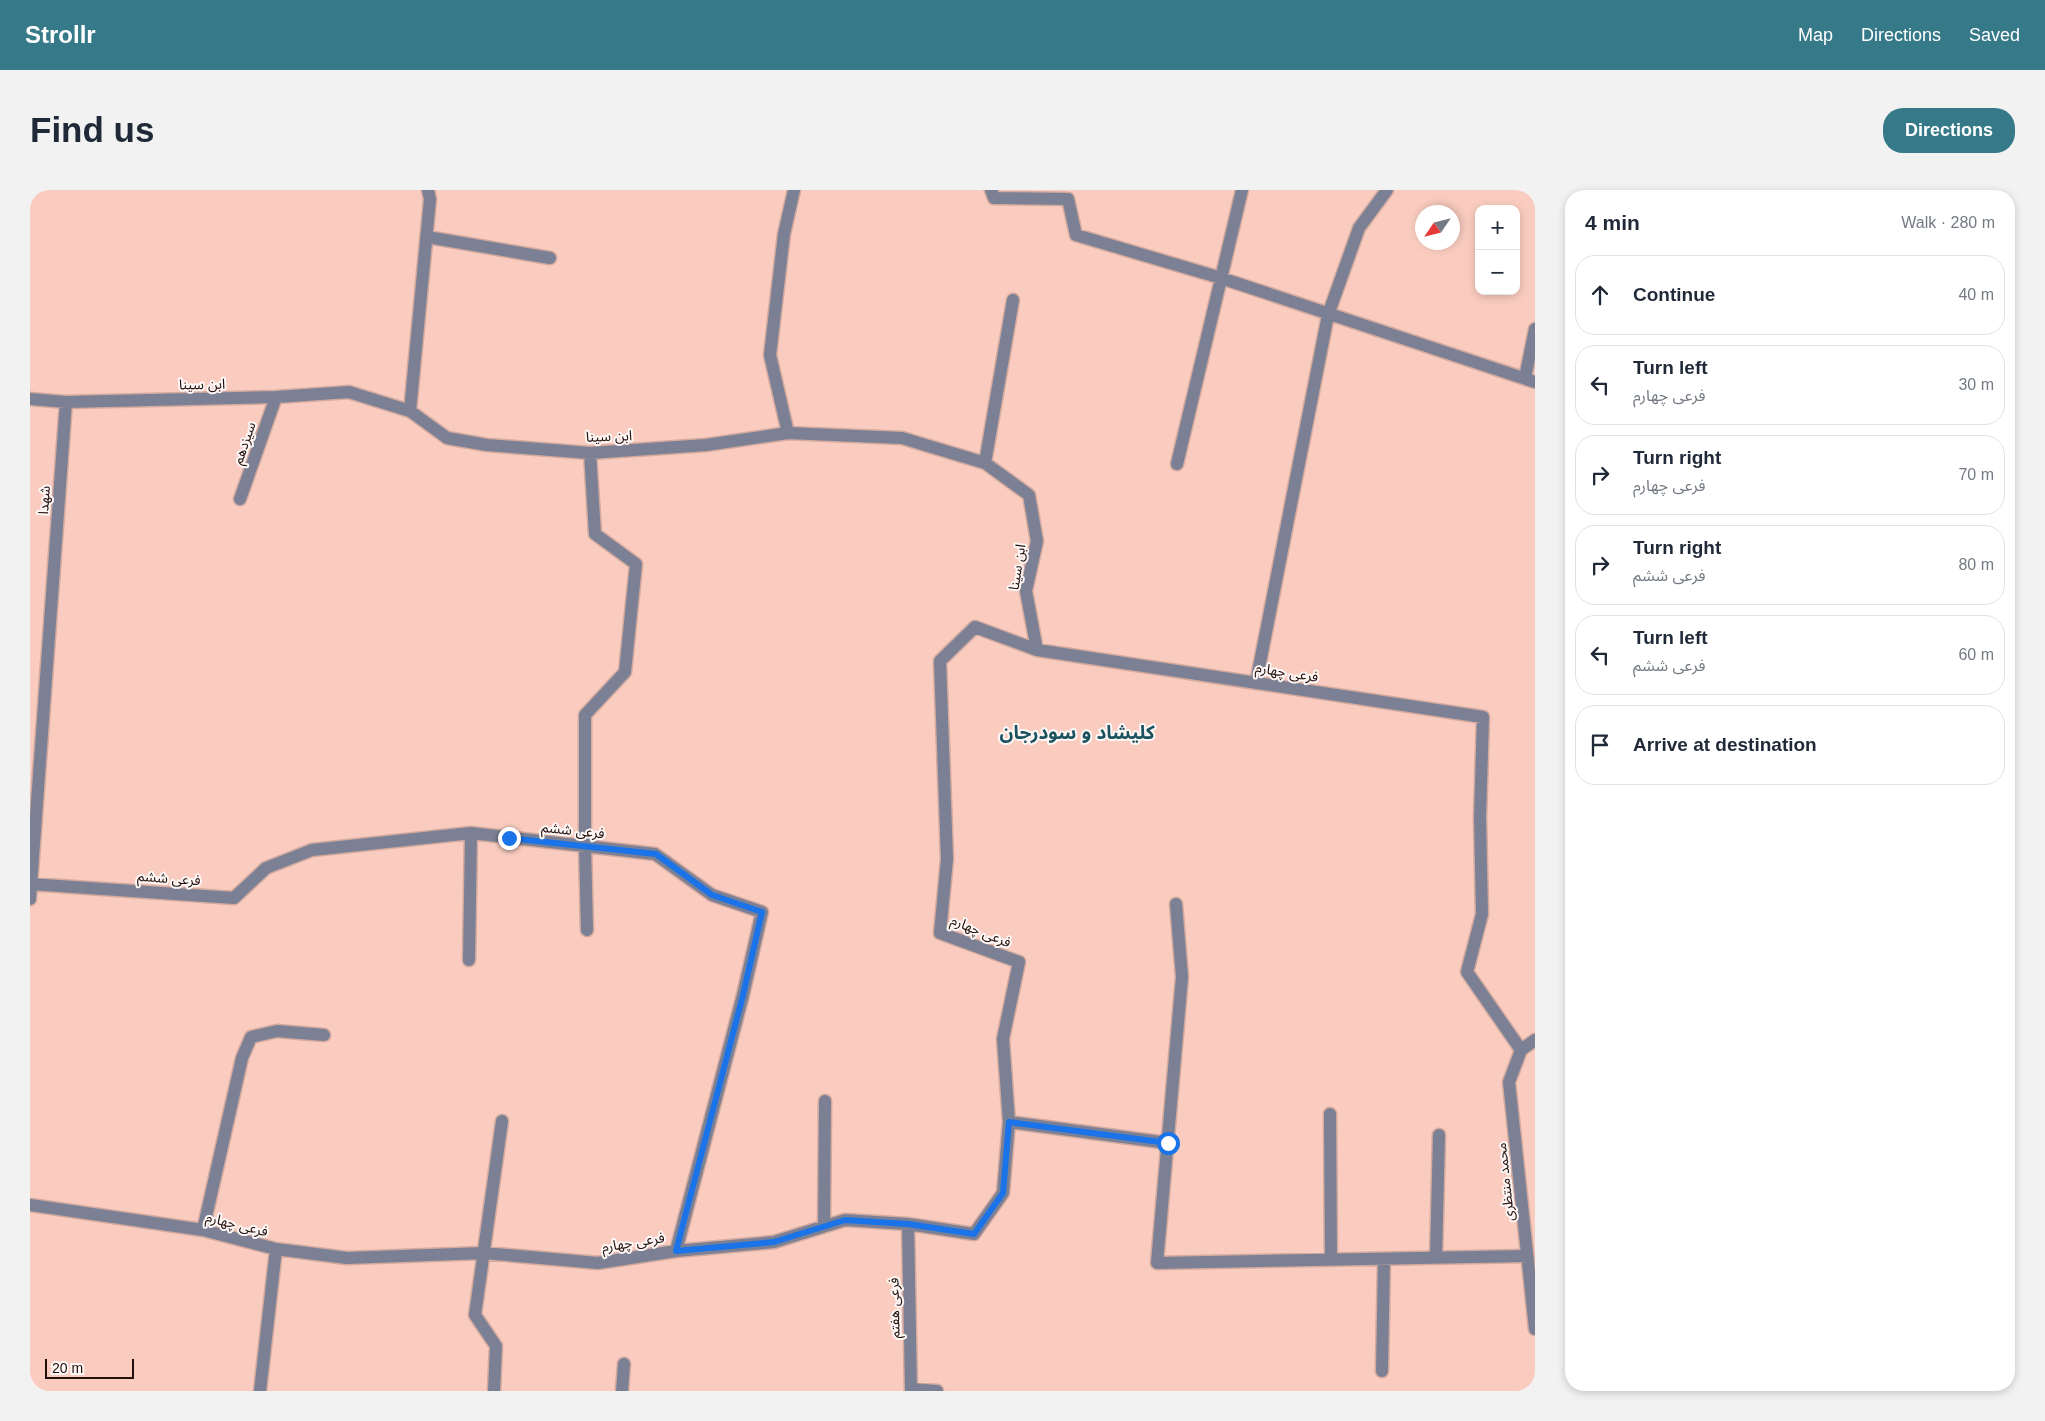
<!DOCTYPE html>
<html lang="en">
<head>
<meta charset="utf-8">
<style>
	body { margin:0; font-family:Helvetica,"Noto Sans Arabic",sans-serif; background:#f2f2f3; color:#1f2937 }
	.controls { position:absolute; right:15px; top:15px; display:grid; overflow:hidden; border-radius:10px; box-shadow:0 2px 8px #0003 }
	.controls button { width:45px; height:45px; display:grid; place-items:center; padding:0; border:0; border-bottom:1px solid #e0e1e3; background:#fff; color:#1f2937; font:25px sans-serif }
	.compass { position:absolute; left:1385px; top:15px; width:45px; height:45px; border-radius:50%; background:#fff; box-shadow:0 2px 8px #0003; rotate:235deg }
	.scale { position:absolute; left:15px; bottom:12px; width:89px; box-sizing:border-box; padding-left:5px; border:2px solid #220e0a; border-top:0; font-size:14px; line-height:18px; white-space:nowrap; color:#220e0a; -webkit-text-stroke:4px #fdf7f6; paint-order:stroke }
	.stop { position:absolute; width:15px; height:15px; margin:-11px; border:4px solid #1a73e8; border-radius:50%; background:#fff }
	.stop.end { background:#1a73e8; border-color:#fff; box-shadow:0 1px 5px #0008 }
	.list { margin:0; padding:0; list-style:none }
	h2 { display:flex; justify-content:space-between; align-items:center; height:65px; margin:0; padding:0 20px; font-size:21px }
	h2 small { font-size:16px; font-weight:400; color:#747a83 }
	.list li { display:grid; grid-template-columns:32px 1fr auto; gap:15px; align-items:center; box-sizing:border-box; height:80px; margin:0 10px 10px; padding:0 10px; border:1px solid #e0e1e3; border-radius:20px }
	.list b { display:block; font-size:19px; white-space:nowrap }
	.list p { margin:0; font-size:16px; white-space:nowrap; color:#747a83 }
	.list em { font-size:16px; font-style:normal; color:#747a83 }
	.icon { flex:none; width:28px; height:28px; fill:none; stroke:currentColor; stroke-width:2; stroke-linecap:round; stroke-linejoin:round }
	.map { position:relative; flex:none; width:1505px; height:1201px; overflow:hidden; border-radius:20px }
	header { display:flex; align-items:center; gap:30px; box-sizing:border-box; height:70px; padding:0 25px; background:#367a89; color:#fff }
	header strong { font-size:24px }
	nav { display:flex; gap:28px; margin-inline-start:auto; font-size:18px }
	.intro { display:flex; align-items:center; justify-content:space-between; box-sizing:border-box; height:120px; padding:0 30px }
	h1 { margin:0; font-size:35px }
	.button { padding:12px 22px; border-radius:20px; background:#367a89; color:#fff; font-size:18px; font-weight:700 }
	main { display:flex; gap:30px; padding:0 30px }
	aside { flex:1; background:#fff; border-radius:20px; box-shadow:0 2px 8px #0003 }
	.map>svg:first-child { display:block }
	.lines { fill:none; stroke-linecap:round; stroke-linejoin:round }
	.minor-casing { stroke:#d3aa9f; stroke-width:15 }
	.minor { stroke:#7b8094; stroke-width:12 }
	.route { stroke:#1a73e8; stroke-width:6 }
	.labels { text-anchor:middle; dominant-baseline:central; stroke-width:4; stroke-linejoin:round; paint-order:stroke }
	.street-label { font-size:14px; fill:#220e0a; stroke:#fdf7f6 }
	.district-label { font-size:19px; font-weight:bold; fill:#1b525e; stroke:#fdf7f6 }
</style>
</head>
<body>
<header>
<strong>Strollr</strong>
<nav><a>Map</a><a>Directions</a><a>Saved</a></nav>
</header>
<div class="intro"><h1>Find us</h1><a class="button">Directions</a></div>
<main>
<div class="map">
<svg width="1505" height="1201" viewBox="0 0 1505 1201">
	<rect width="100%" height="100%" fill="#faccc0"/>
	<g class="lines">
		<g class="minor-casing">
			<path id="minor" d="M961,0L964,8L1038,9L1046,45L1191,88L1505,192
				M397,47L520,68
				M1495,188L1505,139
				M0,209L36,212L246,207L319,202L380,221L417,248L457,255L560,263L676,255L758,243L872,248L955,273L999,305L1007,351L996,401L1007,460
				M380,221L400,9L398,0
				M758,243L740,165L754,44L764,0
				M955,273L983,110
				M1147,274L1212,0
				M210,309L246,207
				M1226,493L1298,125L1329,38L1357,0
				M0,694L204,708L236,678L282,660L441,643L625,664L682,705L732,722L713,805L646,1061
				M0,709L36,212
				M1146,714L1152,787L1127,1073L1497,1066
				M557,740L555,656V525L595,482L606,374L565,344L560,263
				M439,770L441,643
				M1505,850L1491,860L1479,892L1505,1139
				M1300,924L1301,1070
				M979,932L1138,953
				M0,1015L173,1040L246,1059L317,1068L454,1063L568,1073L646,1061L744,1052L815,1030L878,1034L944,1044L973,1003L979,932L973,849L989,772L910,743L917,669L910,471L945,437L1007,460L1453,527L1450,627L1452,724L1437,782L1491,860
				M878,1034L881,1201
				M794,1036L795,911
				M173,1040L212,868L221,847L247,841L294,845
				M1406,1068L1409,945
				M1352,1181L1354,1069
				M881,1199L907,1201
				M230,1201L246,1059
				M464,1201L466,1156L445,1125L472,931
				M592,1201L594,1174"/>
		</g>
		<use href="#minor" class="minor"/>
	</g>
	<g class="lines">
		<path class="route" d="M479,648L626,664L682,705L732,722L713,805L646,1061L744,1052L815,1030L878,1034L944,1044L973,1003L979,932L1138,953"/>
	</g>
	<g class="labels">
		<g class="street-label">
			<text transform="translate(172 194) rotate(-1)">ابن سینا</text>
			<text transform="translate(579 246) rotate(-2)">ابن سینا</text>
			<text transform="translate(214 253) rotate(-71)">سیزدهم</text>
			<text transform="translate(14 310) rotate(-86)">شهدا</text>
			<text transform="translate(987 377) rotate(-81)">ابن سینا</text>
			<text transform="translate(1257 482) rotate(9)">فرعی چهارم</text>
			<text transform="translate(543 640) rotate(6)">فرعی ششم</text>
			<text transform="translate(139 688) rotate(4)">فرعی ششم</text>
			<text transform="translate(951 741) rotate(22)">فرعی چهارم</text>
			<text transform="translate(1475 992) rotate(-96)">محمد منتظری</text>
			<text transform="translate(207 1034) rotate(14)">فرعی چهارم</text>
			<text transform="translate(603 1052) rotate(-9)">فرعی چهارم</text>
			<text transform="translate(864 1118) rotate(-91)">فرعی هفتم</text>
		</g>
		<g class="district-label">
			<text x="1047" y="542">کلیشاد و سودرجان</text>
		</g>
	</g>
</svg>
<div class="controls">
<button>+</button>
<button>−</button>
</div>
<svg class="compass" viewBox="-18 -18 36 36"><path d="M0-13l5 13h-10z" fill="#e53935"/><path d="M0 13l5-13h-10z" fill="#747a83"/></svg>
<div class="scale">20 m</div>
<div class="stop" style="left:1138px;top:953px"></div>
<div class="stop end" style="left:479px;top:648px"></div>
</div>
<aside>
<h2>4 min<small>Walk · 280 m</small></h2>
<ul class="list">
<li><svg class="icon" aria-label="ahead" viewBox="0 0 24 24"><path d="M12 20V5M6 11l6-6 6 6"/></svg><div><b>Continue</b></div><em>40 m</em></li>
<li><svg class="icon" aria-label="left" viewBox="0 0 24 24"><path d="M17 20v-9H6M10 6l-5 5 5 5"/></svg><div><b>Turn left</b><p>فرعی چهارم</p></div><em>30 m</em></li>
<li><svg class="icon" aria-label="right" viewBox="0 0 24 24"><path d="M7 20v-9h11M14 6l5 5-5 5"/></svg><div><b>Turn right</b><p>فرعی چهارم</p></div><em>70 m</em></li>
<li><svg class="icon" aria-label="right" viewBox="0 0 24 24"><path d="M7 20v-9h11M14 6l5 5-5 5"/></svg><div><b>Turn right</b><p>فرعی ششم</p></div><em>80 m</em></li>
<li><svg class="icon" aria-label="left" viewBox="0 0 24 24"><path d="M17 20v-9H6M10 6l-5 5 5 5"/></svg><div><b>Turn left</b><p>فرعی ششم</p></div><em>60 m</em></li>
<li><svg class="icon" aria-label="arrive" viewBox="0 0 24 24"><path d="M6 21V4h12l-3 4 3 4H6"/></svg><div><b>Arrive at destination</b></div></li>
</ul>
</aside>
</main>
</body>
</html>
